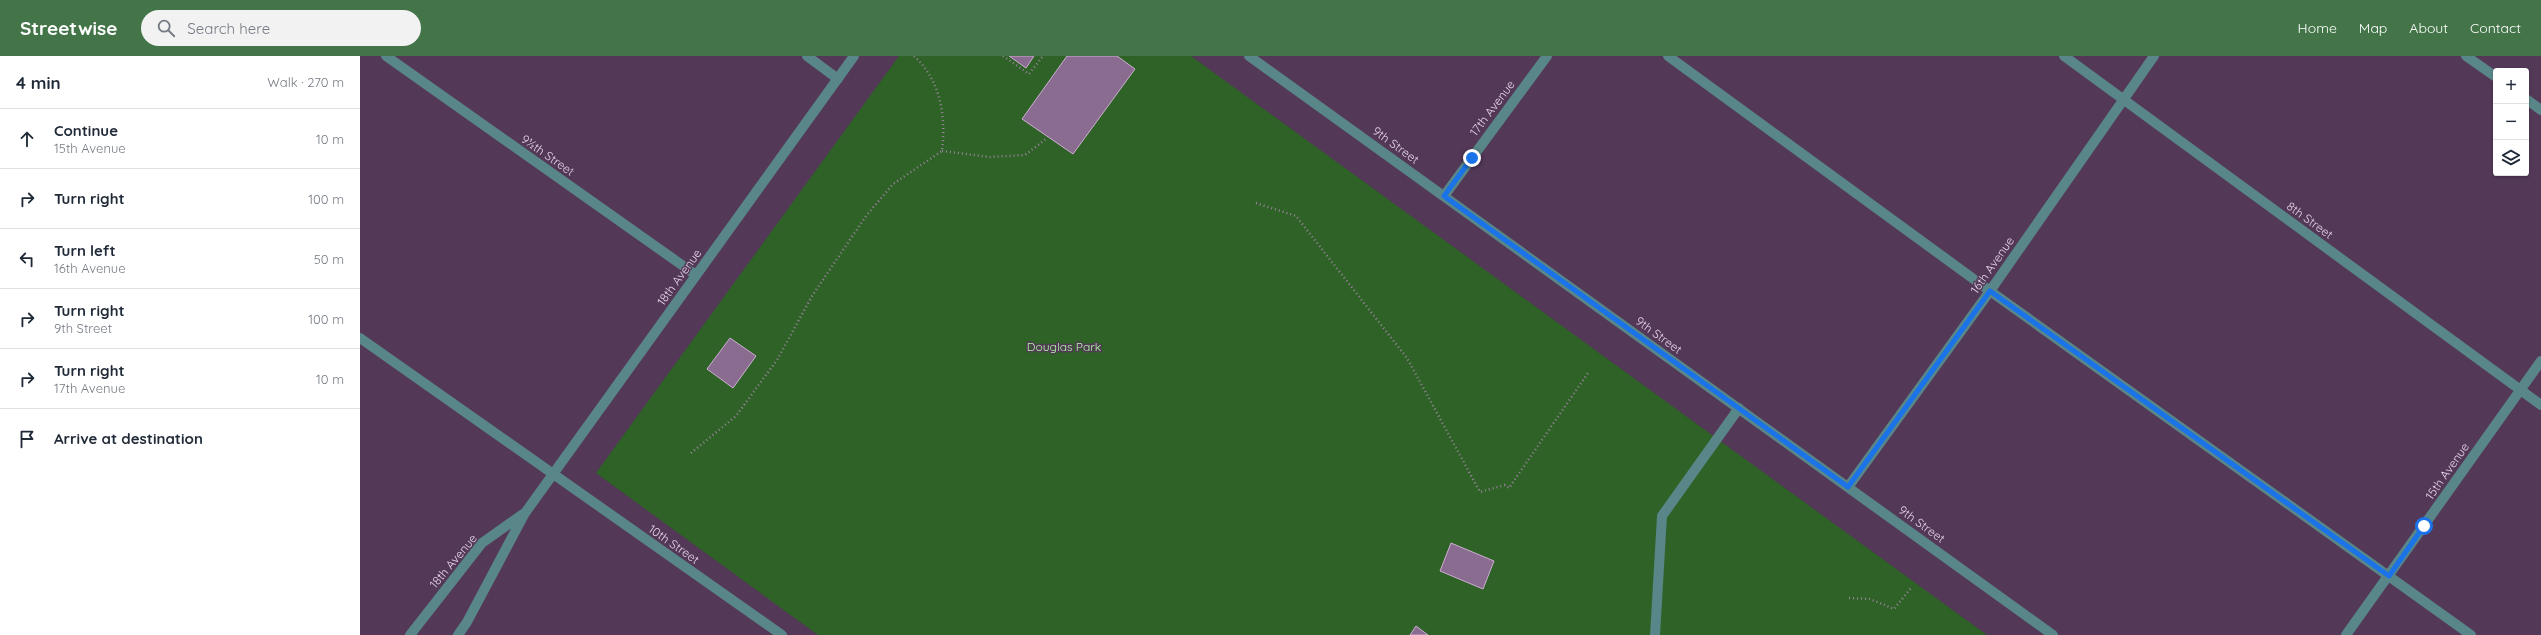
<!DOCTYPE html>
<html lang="en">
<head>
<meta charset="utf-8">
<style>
	body { margin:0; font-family:Quicksand,sans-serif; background:#f2f2f3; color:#1f2937 }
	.controls { position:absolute; right:12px; top:12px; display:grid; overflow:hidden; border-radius:4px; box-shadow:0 1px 3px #0004 }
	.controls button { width:36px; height:36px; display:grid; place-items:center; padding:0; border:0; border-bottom:1px solid #e0e1e3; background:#fff; color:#1f2937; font:20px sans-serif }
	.stop { position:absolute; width:12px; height:12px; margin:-9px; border:3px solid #1a73e8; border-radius:50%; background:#fff }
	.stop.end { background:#1a73e8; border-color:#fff; box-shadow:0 1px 4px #0008 }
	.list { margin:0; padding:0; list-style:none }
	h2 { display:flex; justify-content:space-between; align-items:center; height:52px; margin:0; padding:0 16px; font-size:17px }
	h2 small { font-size:13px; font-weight:400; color:#747a83 }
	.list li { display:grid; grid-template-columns:26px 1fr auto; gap:12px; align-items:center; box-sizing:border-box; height:60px; padding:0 16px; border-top:1px solid #e0e1e3 }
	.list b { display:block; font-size:15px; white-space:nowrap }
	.list p { margin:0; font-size:13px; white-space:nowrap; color:#747a83 }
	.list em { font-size:13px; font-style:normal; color:#747a83 }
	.icon { flex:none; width:22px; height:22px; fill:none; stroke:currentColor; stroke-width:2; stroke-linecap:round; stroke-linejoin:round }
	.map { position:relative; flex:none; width:2181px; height:579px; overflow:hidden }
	header { display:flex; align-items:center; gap:24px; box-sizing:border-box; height:56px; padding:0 20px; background:#437549; color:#fff }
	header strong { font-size:19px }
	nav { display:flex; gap:22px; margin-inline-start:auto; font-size:14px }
	.search { width:280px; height:36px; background:#f2f2f3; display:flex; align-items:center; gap:10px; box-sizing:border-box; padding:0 14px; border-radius:22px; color:#747a83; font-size:15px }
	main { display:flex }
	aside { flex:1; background:#fff }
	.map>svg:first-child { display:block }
	.green { fill:#2e6226 }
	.building { fill:#896c8f; stroke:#cfaed4 }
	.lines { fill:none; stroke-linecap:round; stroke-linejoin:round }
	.path { stroke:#99829d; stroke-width:2.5; stroke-dasharray:1 3; stroke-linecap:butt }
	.minor { stroke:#598688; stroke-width:10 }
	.route { stroke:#1a73e8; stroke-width:5 }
	.labels { text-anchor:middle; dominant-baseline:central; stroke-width:3; stroke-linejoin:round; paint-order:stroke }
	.street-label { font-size:12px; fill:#e5d4e8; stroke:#533858 }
	.park-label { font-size:12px; fill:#adf9a1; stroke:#533858 }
</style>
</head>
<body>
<header>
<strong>Streetwise</strong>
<div class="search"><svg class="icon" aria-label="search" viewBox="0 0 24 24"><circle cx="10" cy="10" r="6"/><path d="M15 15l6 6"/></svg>Search here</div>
<nav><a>Home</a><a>Map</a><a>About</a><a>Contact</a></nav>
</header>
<main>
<aside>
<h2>4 min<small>Walk · 270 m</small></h2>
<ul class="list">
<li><svg class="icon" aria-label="ahead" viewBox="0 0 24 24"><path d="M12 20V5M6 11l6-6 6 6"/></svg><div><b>Continue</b><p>15th Avenue</p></div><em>10 m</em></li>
<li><svg class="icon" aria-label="right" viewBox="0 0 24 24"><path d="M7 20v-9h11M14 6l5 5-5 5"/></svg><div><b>Turn right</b></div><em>100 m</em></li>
<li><svg class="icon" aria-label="left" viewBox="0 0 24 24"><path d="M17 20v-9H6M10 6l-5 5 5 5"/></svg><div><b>Turn left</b><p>16th Avenue</p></div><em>50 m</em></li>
<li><svg class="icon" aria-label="right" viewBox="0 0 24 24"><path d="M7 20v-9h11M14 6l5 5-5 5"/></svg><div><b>Turn right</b><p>9th Street</p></div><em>100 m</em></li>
<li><svg class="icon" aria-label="right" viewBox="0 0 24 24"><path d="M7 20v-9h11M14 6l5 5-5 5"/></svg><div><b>Turn right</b><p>17th Avenue</p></div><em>10 m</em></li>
<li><svg class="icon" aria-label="arrive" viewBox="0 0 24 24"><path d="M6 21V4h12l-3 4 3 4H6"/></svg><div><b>Arrive at destination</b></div></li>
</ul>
</aside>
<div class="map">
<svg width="2181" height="579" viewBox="0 0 2181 579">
	<rect width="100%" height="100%" fill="#533858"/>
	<path class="green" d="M539,0H831L1627,579H458L236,417Z"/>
	<path class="building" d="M649,0H674L666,12Z
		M707,0H757L775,13L713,98L662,63Z
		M370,282L396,300L373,332L347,313Z
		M1091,487L1134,505L1123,533L1080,515Z
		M1056,570L1068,579H1050Z"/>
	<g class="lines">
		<path class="path" d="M643,0L669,18L683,0
			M582,95L630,101L665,99L686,83
			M896,147L936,160L1047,302L1120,436L1145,429L1149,432L1228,317
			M331,397L376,360L417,304L452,240L506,160L533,128L582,95C586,60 581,25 554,0
			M1489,542L1510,543L1534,553L1551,532"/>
		<path class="minor" d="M26,0L336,219
			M447,0L478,23
			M889,0L1693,579
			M1308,0L1630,235L2111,579
			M1704,0L2181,349
			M2106,0L2136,21
			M2166,43L2181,54
			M1084,140L1187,0
			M0,282L422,579
			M1488,431L1630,235L1794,0
			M50,579L122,487L163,458
			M98,579L107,566L165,457L494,0
			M1295,579L1302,460L1379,352
			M1986,579L2181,305"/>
	</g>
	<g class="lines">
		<path class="route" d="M1112,102L1084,140L1488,431L1630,235L2029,520L2064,470"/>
	</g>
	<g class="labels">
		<g class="street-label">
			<text transform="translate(1132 52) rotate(-53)">17th Avenue</text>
			<text transform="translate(1036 89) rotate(36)">9th Street</text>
			<text transform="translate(188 99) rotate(35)">9½th Street</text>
			<text transform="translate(1950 164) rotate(36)">8th Street</text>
			<text transform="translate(1632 209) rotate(-55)">16th Avenue</text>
			<text transform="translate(319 221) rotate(-54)">18th Avenue</text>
			<text transform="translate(1299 279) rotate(36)">9th Street</text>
			<text transform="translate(2087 415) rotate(-55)">15th Avenue</text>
			<text transform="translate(1562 468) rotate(36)">9th Street</text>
			<text transform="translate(314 488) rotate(35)">10th Street</text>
			<text transform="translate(93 505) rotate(-50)">18th Avenue</text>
		</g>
		<g class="park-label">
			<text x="704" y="290">Douglas Park</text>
		</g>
	</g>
</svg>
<div class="controls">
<button>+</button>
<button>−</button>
<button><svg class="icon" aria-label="layers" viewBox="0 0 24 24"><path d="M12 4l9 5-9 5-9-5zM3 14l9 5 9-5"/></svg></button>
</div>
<div class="stop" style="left:2064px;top:470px"></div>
<div class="stop end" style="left:1112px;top:102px"></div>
</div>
</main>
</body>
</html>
